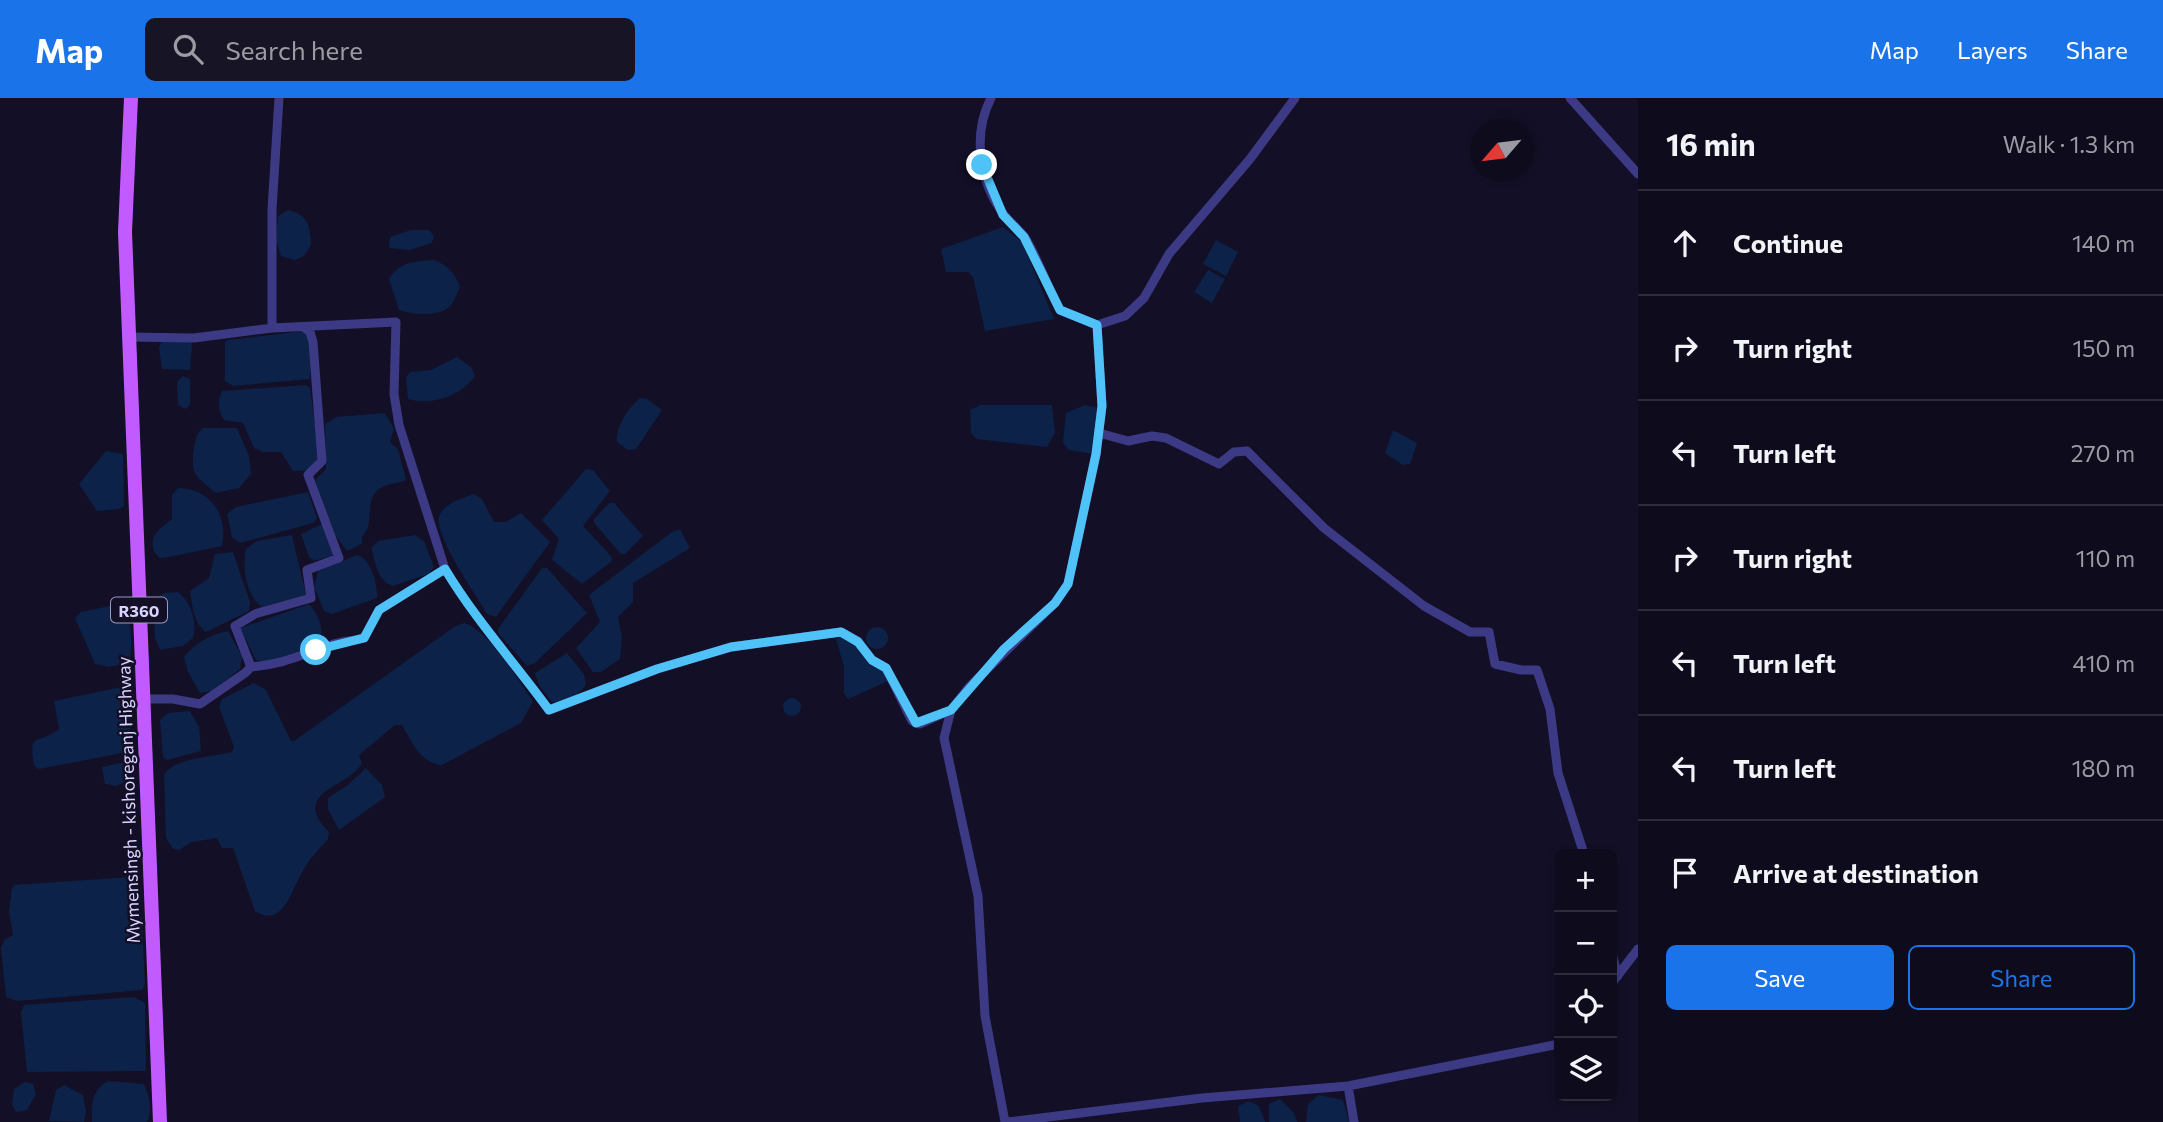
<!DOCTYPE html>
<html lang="en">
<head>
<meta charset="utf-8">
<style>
	body { margin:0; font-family:Commissioner,sans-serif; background:#171425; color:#f1f3f6 }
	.controls { position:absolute; right:21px; bottom:21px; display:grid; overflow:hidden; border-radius:10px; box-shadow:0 4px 10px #0003 }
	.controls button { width:63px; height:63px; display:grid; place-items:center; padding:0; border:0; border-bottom:2px solid #2e2b3b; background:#0e0b1c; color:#f1f3f6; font:35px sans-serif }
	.compass { position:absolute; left:1470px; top:21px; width:63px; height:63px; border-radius:50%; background:#0e0b1c; box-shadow:0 4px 10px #0003; rotate:242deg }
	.stop { position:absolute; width:21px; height:21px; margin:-16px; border:5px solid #4fc3f7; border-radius:50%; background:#fff }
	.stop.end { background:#4fc3f7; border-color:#fff; box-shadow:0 2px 7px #0008 }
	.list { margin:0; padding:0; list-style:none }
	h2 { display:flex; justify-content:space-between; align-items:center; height:91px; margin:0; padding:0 28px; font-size:30px }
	h2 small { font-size:23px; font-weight:400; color:#9b9ba3 }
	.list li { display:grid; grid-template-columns:46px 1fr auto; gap:21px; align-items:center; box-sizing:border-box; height:105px; padding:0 28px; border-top:2px solid #2e2b3b }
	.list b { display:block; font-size:26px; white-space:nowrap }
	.list em { font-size:23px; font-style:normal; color:#9b9ba3 }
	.actions { display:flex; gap:14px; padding:21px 28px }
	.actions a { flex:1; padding:16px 0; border:2px solid #1a73e8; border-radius:10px; text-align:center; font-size:24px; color:#1a73e8 }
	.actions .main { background:#1a73e8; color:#fff }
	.icon { flex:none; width:38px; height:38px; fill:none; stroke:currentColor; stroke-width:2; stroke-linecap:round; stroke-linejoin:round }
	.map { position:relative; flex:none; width:1638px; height:1024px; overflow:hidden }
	header { display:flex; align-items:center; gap:42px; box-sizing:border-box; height:98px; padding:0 35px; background:#1a73e8; color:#fff }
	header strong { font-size:33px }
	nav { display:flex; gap:38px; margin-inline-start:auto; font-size:24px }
	.search { width:490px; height:63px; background:#171425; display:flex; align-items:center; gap:18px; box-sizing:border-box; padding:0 24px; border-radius:10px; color:#9b9ba3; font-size:26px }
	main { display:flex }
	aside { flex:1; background:#0e0b1c }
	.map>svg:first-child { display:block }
	.water { fill:#0c2248 }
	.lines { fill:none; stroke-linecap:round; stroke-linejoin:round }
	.street { stroke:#3d3a85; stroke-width:9 }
	.primary { stroke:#c25bff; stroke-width:14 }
	.route { stroke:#4fc3f7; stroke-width:9 }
	.labels { text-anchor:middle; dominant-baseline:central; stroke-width:5; stroke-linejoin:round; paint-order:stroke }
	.shield { fill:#130f26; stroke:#9e99be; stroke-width:2 }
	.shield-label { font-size:16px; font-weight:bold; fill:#d9d4ff }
	.street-label { font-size:18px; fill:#d9d4ff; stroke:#130f26 }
</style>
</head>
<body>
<header>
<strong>Map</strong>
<div class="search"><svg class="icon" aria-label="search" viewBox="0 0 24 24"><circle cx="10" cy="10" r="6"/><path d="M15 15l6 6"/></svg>Search here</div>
<nav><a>Map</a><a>Layers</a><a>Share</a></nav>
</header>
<main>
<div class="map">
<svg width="1638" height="1024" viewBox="0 0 1638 1024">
	<rect width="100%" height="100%" fill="#130f26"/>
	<path class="water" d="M288,112C309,117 310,128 311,147L304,158L295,162L281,158L276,142L278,118Z
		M1003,129L1022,144L1054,221L985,233L973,179L968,174H946L941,151Z
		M411,132H429L434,138L432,145L410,152L389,150L390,139Z
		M1216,142L1238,154L1226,178L1203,166Z
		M434,162C447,167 455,175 460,189C457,195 454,205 449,209C438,219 412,217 399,212L389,181C399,164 415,163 434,162Z
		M1208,172L1225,181L1212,205L1194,194Z
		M304,233L311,247L310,281L233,288L225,283V244L228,242Z
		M163,240L190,243L192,246L190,272L162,271L159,250Z
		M457,259L471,269L475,278C461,298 432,308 408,301L406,279L410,274L431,272Z
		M183,278L190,281V307L185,311L178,307L177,284Z
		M306,287L310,290L320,363L310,372L293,373L281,354H263L254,350L243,325L224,322C218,313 217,303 222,293Z
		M640,300L647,301L662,312L636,351L628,352L617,344C615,329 629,309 640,300Z
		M980,307H1052L1055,335L1047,349L977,341L971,335L970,312Z
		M1085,307L1098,310L1093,356L1069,352L1063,345L1066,315Z
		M385,315L394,331L390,344L398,351L406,382C398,386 387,385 379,391C363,403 376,427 362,438V446L347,453L335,437L316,385V381L326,371L325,326L336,319Z
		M203,330H237L249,358L251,376L239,390L216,395C196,378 190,378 194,350C196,341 196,335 203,330Z
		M1393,332L1417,345L1410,366L1403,367L1385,355Z
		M106,353L123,356L124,408L119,411L97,413L79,386Z
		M586,371L593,372L610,393L583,428L611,458L612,463L582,486L552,462L559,441L542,422Z
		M178,390C210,390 229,418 222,448L169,459L160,460L155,455C147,437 160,431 172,421V397Z
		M308,394L317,420L313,425L240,445L232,439L227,416L236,409Z
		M474,396L482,401L494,424H506L521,415L550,444L496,519L487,516C477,498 434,438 439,419C442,406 463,400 474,396Z
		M609,405H614L643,438L625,456H621L594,425V421Z
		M322,426L334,457L314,463L309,459L301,436Z
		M680,431L690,450L633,485V504L618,519L622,539L620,561L601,574H593L576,550L600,524L589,497L672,434Z
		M292,437L306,497L262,509C246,498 242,469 246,451L257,443Z
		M415,437L424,443L434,469L428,476L393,488C377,483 376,465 371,450L378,443Z
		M233,454L250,504L249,513L206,534C194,526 192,507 190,493L209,480L215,456Z
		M357,457C371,460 378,487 377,500L332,516L324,513L314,489L318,473Z
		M542,470H547L587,515L535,565L527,568L498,535V531Z
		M178,494C192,504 197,525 193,540L183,548L160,552L155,540L153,501L165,495Z
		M119,506C133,515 132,545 130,560L127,565L109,569L95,566L75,520L81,514Z
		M309,506C317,513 325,533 320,543C303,550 274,568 256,562L240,530Z
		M464,525C489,532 518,582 533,603L521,625L442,667C420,665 412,644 402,627H395L359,657L362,665C351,689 288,693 329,734L328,741C318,752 308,763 301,776C291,794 282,831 255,813L233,750H222L217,740L192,744L179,752L173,751L166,740L164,676C177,659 213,659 232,654L234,649L219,609L222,601L254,585L266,592L291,643H294L454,529Z
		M866 540a11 11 0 1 1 22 0a11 11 0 1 1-22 0Z
		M228,533L242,558L240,571L212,593L200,595L188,574L184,559C194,545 212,536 228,533Z
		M843,537C860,545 862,566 883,572L888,583L848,601L844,595V569L836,541Z
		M567,555L584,576L586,586C581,597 564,604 552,604L539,587L535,575Z
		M126,588L130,592V648L127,654L39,671L34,668C28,631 38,648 59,631L54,603Z
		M783 609a9 9 0 1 1 18 0a9 9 0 1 1-18 0Z
		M190,613L199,629L201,653L167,662L163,659L160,622L168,615Z
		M125,664L128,666L130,682L116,688L105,686L102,669Z
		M366,670L382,687L385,699L339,732L328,711V700L348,687Z
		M130,779L140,784L145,886L142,892L17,903L6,899L1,850L4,842L13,837L9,813L12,790L15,787Z
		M134,899L145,905L146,973L27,974L21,914L24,907Z
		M109,983L144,986C149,998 153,1012 147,1024H92C91,1007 92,990 109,983Z
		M25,984L33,986L36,996L27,1012L16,1014L12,1007L14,991Z
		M64,987L83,997L86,1013L84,1024L49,1023L56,992Z
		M1319,997L1343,1002L1349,1024H1306L1308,1006Z
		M1280,1001L1294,1015L1297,1024H1269V1006Z
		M1249,1003L1259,1008L1265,1024H1240L1238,1008Z"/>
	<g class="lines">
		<path class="street" d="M991,0C972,37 979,85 1005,118C1011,125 1018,131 1024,138C1038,159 1047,189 1060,212L1097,227L1102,308L1096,357L1068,486L1055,505L969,589L951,612L944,640L978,798L985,918L1005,1024
			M1570,0L1638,76
			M1097,227L1125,218L1144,200L1169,156L1250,61L1295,0
			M129,239L194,240L272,230V111L279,0
			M1099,335L1128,343L1152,338L1166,340L1219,366L1234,354L1247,353L1324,430L1424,508L1470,534H1489L1495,566L1521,572H1537L1550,611L1558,675L1584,756
			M445,471C475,521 514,564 549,612L657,571L731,549L841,534L858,543L872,562L886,570L912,623L920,626L951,612
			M251,569C285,566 300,557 331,547C341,543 353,543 364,540L379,512L445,471L399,327L394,296L396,224L272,230
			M143,601H173L200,606L245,575L251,569L235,528L255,516L311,500L307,472L339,460L308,377L322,363L313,244L310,234L305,230
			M1612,856L1618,878
			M1612,885L1638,851
			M1348,988L1354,1024
			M1008,1024L1202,1000L1348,988L1559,946"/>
		<path class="primary" d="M131,0L125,134L160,1024"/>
	</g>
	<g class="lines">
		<path class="route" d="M316,552L364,540L379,512L445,471C475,521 514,564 549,612L657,571L731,549L841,534L858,544L872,562L886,570L916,625L951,612L1004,551L1055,505L1068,486L1096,356L1102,308L1097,227L1060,212L1024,139L1003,117L982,67"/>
	</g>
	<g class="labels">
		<rect class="shield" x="111" y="499.5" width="56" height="25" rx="5"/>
		<g class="shield-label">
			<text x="139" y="512">R360</text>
		</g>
		<g class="street-label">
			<text transform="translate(128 702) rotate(-92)">Mymensingh - kishoreganj Highway</text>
		</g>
	</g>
</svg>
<div class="controls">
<button>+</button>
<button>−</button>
<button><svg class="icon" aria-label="locate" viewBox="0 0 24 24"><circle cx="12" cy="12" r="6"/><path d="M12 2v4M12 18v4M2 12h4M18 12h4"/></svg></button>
<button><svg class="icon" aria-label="layers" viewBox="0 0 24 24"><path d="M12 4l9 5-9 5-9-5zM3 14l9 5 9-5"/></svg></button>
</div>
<svg class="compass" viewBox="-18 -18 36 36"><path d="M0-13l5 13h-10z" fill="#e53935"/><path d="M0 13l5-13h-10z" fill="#9b9ba3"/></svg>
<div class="stop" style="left:316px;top:552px"></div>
<div class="stop end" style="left:982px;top:67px"></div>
</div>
<aside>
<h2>16 min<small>Walk · 1.3 km</small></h2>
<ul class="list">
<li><svg class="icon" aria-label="ahead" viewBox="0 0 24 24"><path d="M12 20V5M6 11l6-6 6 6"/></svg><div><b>Continue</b></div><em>140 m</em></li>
<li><svg class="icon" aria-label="right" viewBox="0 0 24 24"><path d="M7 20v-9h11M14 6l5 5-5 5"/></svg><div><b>Turn right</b></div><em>150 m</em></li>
<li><svg class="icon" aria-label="left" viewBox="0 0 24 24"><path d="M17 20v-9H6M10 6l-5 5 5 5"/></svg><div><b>Turn left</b></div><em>270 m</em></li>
<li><svg class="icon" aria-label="right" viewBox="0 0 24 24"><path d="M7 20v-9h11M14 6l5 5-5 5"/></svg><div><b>Turn right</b></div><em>110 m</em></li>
<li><svg class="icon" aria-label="left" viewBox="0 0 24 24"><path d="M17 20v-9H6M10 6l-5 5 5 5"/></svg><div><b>Turn left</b></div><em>410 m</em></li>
<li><svg class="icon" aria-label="left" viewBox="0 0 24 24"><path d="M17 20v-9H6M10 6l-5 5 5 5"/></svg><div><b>Turn left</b></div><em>180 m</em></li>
<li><svg class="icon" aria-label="arrive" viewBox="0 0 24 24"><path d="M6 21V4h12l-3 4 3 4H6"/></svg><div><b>Arrive at destination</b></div></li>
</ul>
<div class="actions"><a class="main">Save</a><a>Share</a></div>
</aside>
</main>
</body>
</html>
